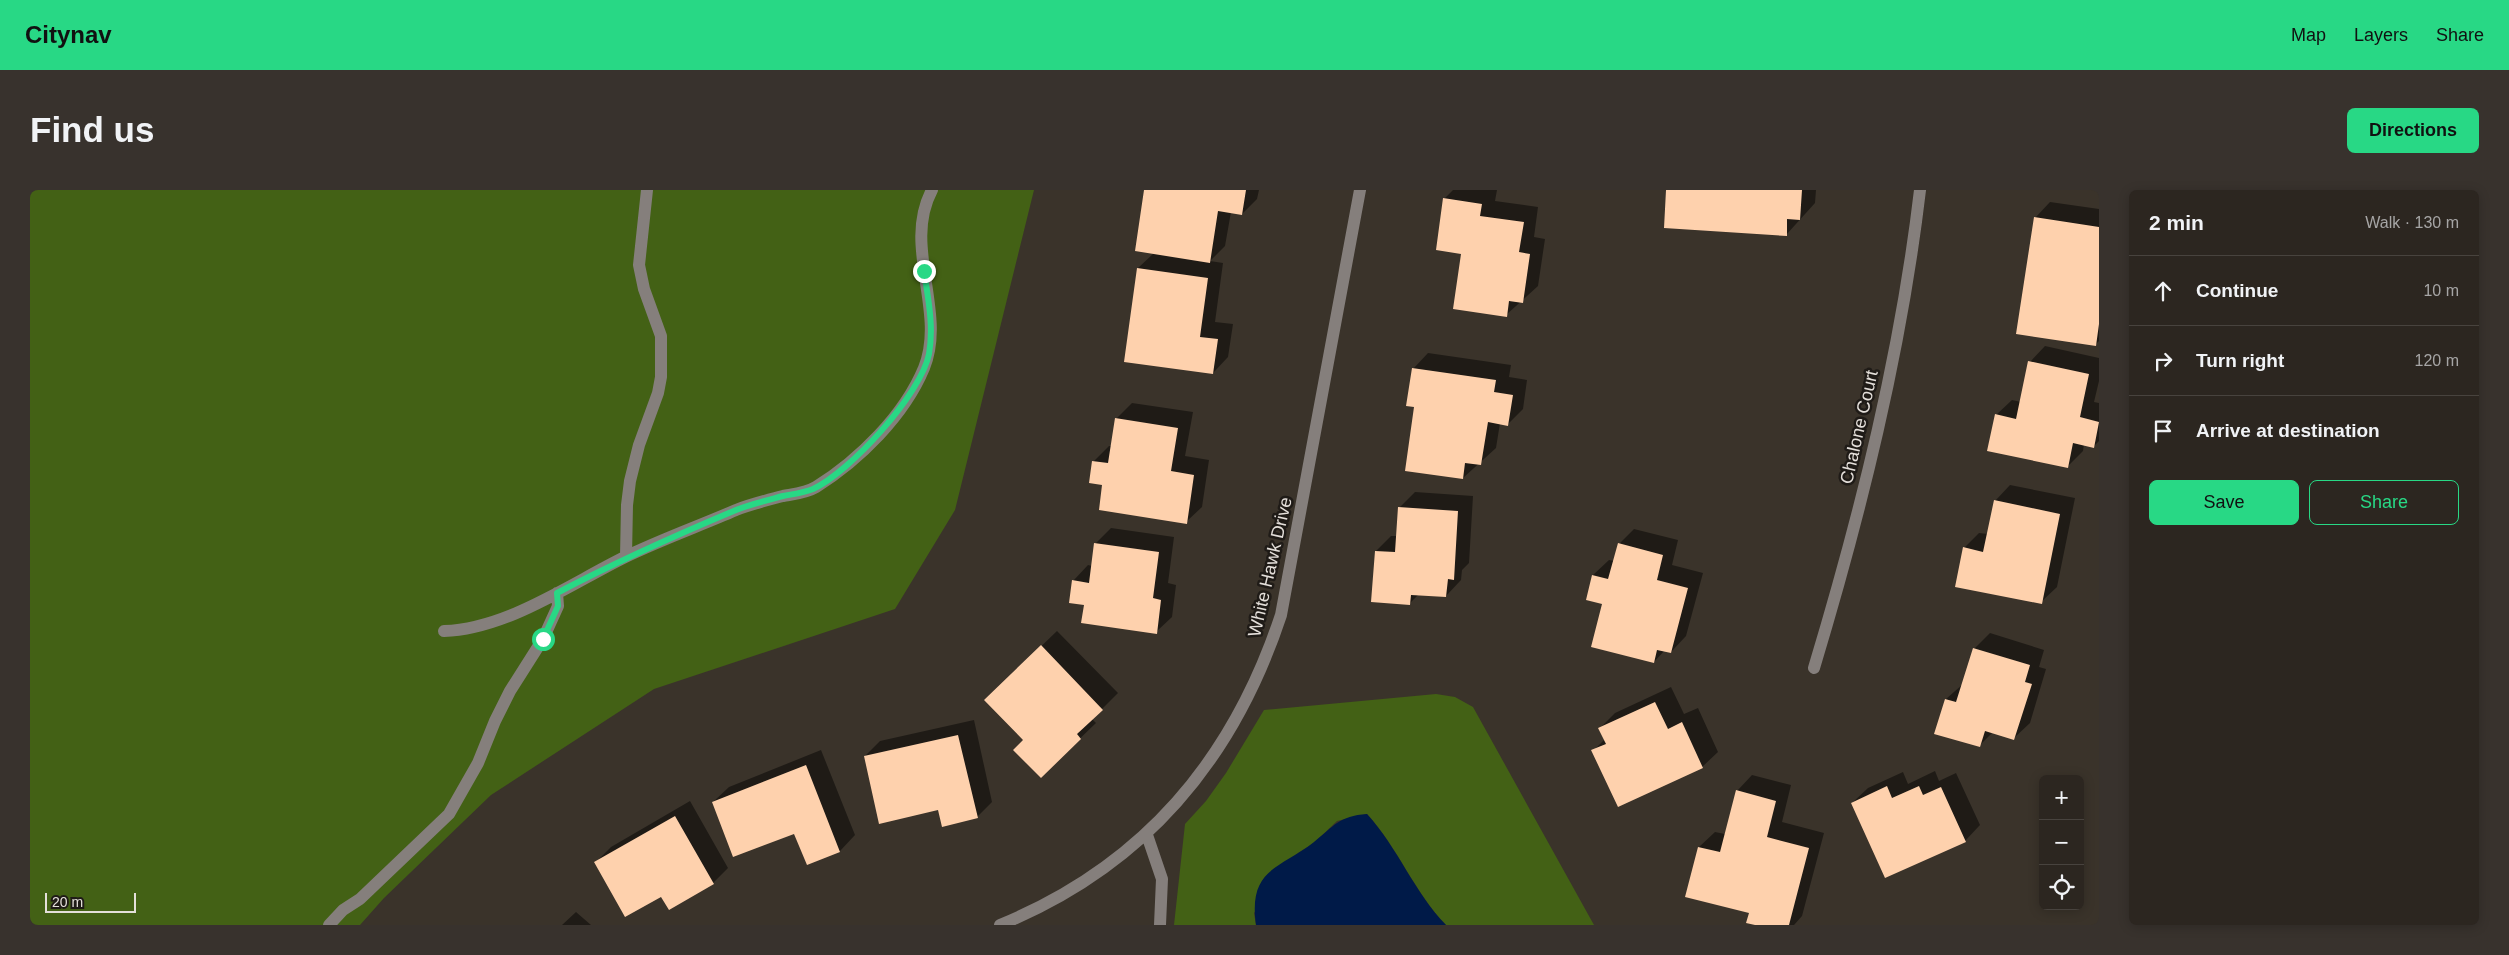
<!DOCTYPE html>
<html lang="en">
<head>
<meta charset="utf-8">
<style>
	body { margin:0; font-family:Helvetica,sans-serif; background:#38322d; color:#f1f3f6 }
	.controls { position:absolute; right:15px; bottom:15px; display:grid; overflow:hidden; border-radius:8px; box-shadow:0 2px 12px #0003 }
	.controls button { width:45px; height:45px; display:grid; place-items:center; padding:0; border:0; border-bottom:1px solid #48433e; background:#2c2620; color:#f1f3f6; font:25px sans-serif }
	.scale { position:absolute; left:15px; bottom:12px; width:91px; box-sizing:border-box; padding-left:5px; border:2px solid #e4dfda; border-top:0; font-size:14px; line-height:18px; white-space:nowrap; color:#e4dfda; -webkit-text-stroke:4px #1f1b17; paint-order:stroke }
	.stop { position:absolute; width:15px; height:15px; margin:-11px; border:4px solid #28d885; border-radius:50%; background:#fff }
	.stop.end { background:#28d885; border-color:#fff; box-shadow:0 1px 5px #0008 }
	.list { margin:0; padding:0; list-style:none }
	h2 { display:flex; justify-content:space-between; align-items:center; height:65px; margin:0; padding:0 20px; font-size:21px }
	h2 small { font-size:16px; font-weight:400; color:#a6a5a5 }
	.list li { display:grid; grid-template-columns:32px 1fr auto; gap:15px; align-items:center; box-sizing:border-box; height:70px; padding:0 20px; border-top:1px solid #48433e }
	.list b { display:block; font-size:19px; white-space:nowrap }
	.list em { font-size:16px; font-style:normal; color:#a6a5a5 }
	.actions { display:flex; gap:10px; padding:15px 20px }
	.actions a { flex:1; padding:11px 0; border:1px solid #28d885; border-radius:8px; text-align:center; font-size:18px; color:#28d885 }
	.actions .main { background:#28d885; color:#111 }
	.icon { flex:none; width:28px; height:28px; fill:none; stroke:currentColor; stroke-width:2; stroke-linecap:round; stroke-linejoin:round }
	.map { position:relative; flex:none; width:2069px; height:735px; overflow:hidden; border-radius:8px }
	header { display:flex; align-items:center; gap:30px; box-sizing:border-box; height:70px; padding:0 25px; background:#28d885; color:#111 }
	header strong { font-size:24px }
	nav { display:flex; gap:28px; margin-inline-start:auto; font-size:18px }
	.intro { display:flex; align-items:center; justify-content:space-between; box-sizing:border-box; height:120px; padding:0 30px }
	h1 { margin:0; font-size:35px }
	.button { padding:12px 22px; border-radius:8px; background:#28d885; color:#111; font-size:18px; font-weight:700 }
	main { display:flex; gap:30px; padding:0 30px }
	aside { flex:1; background:#2c2620; border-radius:8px; box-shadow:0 2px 12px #0003 }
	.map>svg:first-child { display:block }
	.green { fill:#436115 }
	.water { fill:#001a48 }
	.shadow { fill:#0007 }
	.building { fill:#fed1ad }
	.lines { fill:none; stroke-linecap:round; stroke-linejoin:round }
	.minor { stroke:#857f7c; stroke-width:12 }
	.route { stroke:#28d885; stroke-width:6 }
	.labels { text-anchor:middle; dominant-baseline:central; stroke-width:5; stroke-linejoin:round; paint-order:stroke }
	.street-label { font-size:18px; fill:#e4dfda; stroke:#1f1b17 }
</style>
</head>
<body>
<header>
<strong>Citynav</strong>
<nav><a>Map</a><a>Layers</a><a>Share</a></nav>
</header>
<div class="intro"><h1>Find us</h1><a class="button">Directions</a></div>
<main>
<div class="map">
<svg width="2069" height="735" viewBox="0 0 2069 735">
	<rect width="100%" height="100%" fill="#3a332a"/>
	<path class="green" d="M0,0H1004L925,320L865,419L624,499L461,605L354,708L330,735H0Z
		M1406,504L1425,507L1443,517L1564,735H1416C1384,702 1368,658 1337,624L1307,631L1284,653L1268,663L1224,723L1226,735H1144L1155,634L1176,611L1196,583L1234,520Z"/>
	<path class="water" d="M1337,624C1368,658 1384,702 1416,735H1226C1218,678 1250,679 1284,652C1304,636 1309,626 1337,624Z"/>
	<path class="shadow" d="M1116,0H1229L1227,9L1212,24L1201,22L1195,56L1180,71L1193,73L1185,132L1203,134L1198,167L1183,183L1108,78L1124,63Z
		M1423,0H1467L1465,11L1508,17L1504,47L1515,49L1508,96L1476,125L1432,63L1414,9Z
		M1638,0H1786L1785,13L1756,45Z
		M2020,12L2069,19V151L2065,155L2005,28Z
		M2015,156L2069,168V191L2064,212L2069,213V251L2064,256L2054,254L2053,261L2038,276L1966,225L1982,210L1991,212L2000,172Z
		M1398,163L1481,175L1479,187L1497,190L1493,219L1478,234L1470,233L1466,258L1433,288L1386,216L1383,179Z
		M1102,213L1163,222L1155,266L1179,270L1172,317L1156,332L1074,294L1064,271L1079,256H1082L1086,229Z
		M1980,295L2045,308L2027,397L2011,412L1934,358L1949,343L1958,344L1965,311Z
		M1385,302L1443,306L1439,373L1432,380L1431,390L1416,406L1389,404L1379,414L1346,361L1361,346H1368L1370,317Z
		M1081,338L1144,347L1138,393L1146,395L1142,427L1126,442L1055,414L1043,391L1058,375L1062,376L1066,353Z
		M1604,339L1648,350L1642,375L1673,383L1656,446L1641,462L1635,460L1624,472L1573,413L1558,409L1563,385L1579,370L1584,371L1589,354Z
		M1027,441L1088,503L1062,529L1066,533L1011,586L972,494Z
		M1960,443L2014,460L2009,477L2016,479L2000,533L1984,548L1963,542L1949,556L1906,543L1916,509L1933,494L1944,459Z
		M1641,497L1654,524L1668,518L1688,562L1672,577L1563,561L1575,549L1570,538L1585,523Z
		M944,530L962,612L947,627L909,619L835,566L850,551Z
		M791,560L825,645L810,661L777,673L765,642L683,612L699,597Z
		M1905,581L1909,591L1926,583L1950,635L1935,651L1822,613L1838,598L1873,582L1878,594Z
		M1722,585L1761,595L1752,632L1794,643L1772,726L1764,735H1730L1669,657L1685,642L1695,644L1707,601Z
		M660,611L698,678L683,693L631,705L566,672L581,657Z
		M546,722L561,735H532Z"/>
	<path class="building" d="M1114,0H1216L1212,25L1188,21L1180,73L1105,61Z
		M1636,0H1772L1770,30L1757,29V46L1634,38Z
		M1413,8L1452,14L1450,26L1494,32L1489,62L1500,64L1493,113L1479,111L1477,127L1423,119L1431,64L1406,60Z
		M2004,27L2069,37V134L2066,156L1986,144Z
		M1107,78L1178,88L1170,147L1188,149L1183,184L1094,172Z
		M1998,171L2059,184L2050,227L2069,232L2064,258L2043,253L2038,278L1957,261L1965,224L1986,229Z
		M1382,178L1466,190L1464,202L1483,205L1478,236L1458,232L1451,275L1435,273L1433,289L1375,281L1384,217L1376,216Z
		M1085,228L1148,238L1141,281L1164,285L1157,334L1069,320L1072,295L1059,293L1062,271L1078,273Z
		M1964,310L2030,324L2012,414L1925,397L1933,357L1953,362Z
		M1368,317L1428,321L1424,390L1418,389L1416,407L1381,405L1380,415L1341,412L1345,361L1365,362Z
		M1064,353L1129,362L1123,408L1131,410L1127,444L1051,433L1054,415L1039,413L1042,390L1059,393Z
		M1588,353L1633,365L1627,390L1658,398L1641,463L1627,460L1624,473L1561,457L1572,414L1556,410L1562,385L1578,389Z
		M1011,455L1073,520L1047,544L1051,549L1011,588L983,560L993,550L954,510Z
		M1943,458L2000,475L1995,492L2002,494L1984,550L1955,541L1950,557L1904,544L1915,509L1926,512Z
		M1625,512L1638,539L1652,532L1673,578L1588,617L1561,560L1576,554L1568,538Z
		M928,545L948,628L912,637L908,620L849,634L834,566Z
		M776,575L810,662L777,675L764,644L703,667L682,612Z
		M1857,596L1862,608L1889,596L1893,605L1911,597L1936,652L1855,688L1821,613Z
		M1706,600L1746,611L1737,647L1779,658L1759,735H1725L1716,733L1719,723L1655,707L1668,657L1690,662Z
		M645,626L684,694L639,720L631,707L595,727L564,672Z"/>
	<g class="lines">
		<path class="minor" d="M596,366L597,315L600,291L609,255L628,203L631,187V146L614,99L609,75L617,0
			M414,441C477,439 540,394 595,367C630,350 669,336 706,320C721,314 738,310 753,306C764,304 776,303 786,297C829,270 874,226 894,178C917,122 872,56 902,0
			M1784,478C1831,322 1871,162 1890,0
			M1117,645L1132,689L1130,735
			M299,735L313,720L330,709L419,624L448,573L465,531L480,501L513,449L528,416L527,403
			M970,735C1114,676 1203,570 1251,425L1330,0"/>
	</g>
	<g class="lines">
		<path class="route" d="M513,449L528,416L527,403C586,372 644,346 706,320C721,314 738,310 753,306C763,304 773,303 783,299C820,282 891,204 899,164C904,136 898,108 894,81"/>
	</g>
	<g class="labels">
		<g class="street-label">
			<text transform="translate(1829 237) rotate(-77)">Chalone Court</text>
			<text transform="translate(1240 377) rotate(-77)">White Hawk Drive</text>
		</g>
	</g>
</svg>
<div class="controls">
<button>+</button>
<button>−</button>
<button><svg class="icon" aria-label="locate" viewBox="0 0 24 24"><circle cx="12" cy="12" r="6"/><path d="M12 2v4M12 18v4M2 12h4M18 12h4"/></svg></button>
</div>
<div class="scale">20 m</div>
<div class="stop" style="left:513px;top:449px"></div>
<div class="stop end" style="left:894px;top:81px"></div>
</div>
<aside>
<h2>2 min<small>Walk · 130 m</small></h2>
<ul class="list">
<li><svg class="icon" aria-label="ahead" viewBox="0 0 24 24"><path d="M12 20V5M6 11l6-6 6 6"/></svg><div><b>Continue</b></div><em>10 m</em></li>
<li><svg class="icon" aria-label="right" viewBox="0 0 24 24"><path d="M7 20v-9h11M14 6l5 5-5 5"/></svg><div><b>Turn right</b></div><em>120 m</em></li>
<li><svg class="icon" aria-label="arrive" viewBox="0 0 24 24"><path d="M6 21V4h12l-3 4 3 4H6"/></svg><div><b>Arrive at destination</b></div></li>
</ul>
<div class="actions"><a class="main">Save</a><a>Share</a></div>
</aside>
</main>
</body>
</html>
